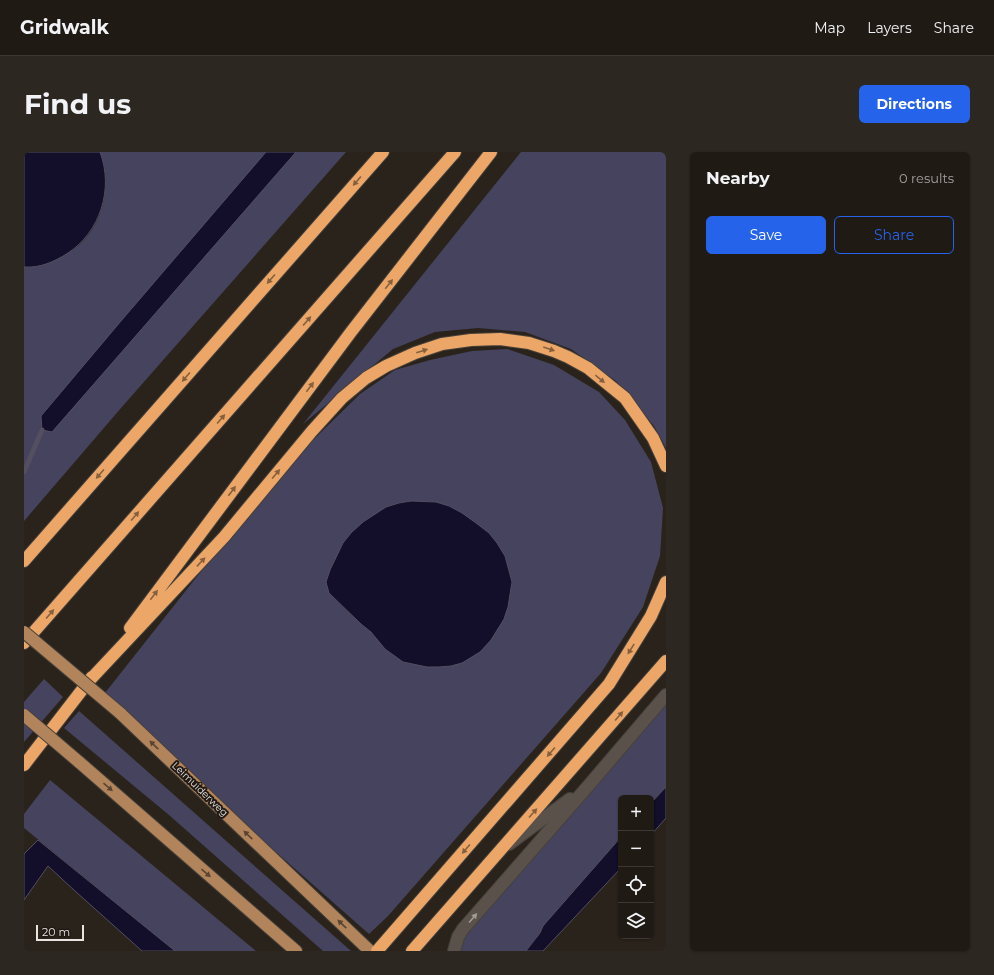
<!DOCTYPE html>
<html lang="en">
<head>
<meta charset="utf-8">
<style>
	body { margin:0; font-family:Montserrat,sans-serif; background:#2d2722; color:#f1f3f6 }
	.controls { position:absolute; right:12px; bottom:12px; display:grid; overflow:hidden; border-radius:6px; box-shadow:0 1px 3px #0004 }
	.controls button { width:36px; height:36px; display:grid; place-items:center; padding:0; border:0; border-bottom:1px solid #3d3834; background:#201a15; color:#f1f3f6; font:20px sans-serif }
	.scale { position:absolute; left:12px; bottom:10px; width:48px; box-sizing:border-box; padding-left:4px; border:2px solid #e9e4e0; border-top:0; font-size:11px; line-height:14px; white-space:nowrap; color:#e9e4e0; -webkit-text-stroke:3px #211913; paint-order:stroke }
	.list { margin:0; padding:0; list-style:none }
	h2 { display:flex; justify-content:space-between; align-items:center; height:52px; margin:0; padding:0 16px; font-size:17px }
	h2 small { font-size:13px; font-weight:400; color:#a2a1a0 }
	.actions { display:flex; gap:8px; padding:12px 16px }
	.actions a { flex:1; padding:9px 0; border:1px solid #2563eb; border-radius:6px; text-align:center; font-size:14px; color:#2563eb }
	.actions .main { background:#2563eb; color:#fff }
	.icon { flex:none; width:22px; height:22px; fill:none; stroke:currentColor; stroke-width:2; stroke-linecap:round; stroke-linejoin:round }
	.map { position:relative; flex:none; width:642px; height:799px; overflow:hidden; border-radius:6px }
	header { display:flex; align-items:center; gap:24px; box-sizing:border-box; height:56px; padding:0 20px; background:#201a15; border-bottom:1px solid #3d3834 }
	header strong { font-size:19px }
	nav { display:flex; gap:22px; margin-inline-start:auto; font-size:14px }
	.intro { display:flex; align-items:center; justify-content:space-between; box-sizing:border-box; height:96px; padding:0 24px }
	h1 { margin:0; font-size:28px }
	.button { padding:10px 18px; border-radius:6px; background:#2563eb; color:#fff; font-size:14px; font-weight:700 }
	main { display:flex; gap:24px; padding:0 24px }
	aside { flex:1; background:#201a15; border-radius:6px; box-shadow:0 1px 3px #0004 }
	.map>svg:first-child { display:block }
	.green { fill:#46435e; fill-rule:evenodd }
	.water { fill:#130e29; stroke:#534e60 }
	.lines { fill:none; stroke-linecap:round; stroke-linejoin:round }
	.stream { stroke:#534e60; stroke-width:5 }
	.minor-casing { stroke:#46403b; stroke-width:14 }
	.major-casing { stroke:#46403b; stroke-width:14 }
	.highway-casing { stroke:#46403b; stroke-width:14 }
	.minor { stroke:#5a514a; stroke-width:12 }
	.major { stroke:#b2845b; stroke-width:12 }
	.highway { stroke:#eca667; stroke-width:12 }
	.major-bridge-casing { stroke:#46403b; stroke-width:14; stroke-linecap:butt }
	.major-bridge { stroke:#b2845b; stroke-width:12 }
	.oneway { fill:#86603d }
	.oneway2 { fill:#5b4430 }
	.oneway3 { fill:#a29a95 }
	.labels { text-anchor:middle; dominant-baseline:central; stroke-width:4; stroke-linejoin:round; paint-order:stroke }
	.street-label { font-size:10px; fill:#e9e4e0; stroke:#211913 }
</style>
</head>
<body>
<header>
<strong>Gridwalk</strong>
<nav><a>Map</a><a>Layers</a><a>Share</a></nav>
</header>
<div class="intro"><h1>Find us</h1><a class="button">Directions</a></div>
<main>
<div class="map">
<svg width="642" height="799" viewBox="0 0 642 799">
	<rect width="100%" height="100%" fill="#2a231c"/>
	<path class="green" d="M76,0H322L97,256L0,369V115C15,116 26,111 38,104C42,102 45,100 49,98C79,76 89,34 76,0Z
		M497,0H642V296L630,274L592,229L547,197L501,180L454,176L411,180L369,197L279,272Z
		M483,197L530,213L575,240L601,268L627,310L639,356L636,404L619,455L577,521L364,764L345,782L77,546L190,403L287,290L336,242L371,218L406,208L448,199ZM387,349L412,350L425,354L438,361L452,371L481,404L488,430L352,486L347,480L337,472L305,441L302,430L306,418L319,391L375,351Z
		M20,527L39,545L0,590V550Z
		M642,551V635L627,651V646H597V685L519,774L516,781L502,799H436L441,782L573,633L629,567Z
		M55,559L327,799H299L145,663L40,576Z
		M26,628L232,799H151L0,676V662Z"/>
	<path class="water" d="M0,0H76C90,37 76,80 44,101C30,110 16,116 0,115Z
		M242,0H272L28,280L18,278L17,264L97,169Z
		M387,349L412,350L425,354L438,361L452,371L465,381L473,391L481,404L488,430L484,455L480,467L467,488L456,500L438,511L427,514L415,515H403L379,510L361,497L347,480L337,472L305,441L302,430L306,418L319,391L327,381L339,370L362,355L375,351Z
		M642,635V666L627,683V651Z
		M597,685V716L519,799H502L516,781L519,774Z
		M14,688L151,799H118L51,739L24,714L0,748V702Z"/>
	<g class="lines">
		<path class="stream" d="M0,320L18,278"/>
		<g class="minor-casing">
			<path id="minor" d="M485,692L546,647
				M430,799L434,785L439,777L565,633L642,543"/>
		</g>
		<g class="major-casing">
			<path id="major" d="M96,561L346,799
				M55,610L272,799"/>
		</g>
		<g class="highway-casing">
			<path id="highway" d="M0,409L359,0
				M106,476L327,180L467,0
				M0,491L431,0
				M64,530L200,385L288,279L318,246L342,226L362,214L391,201L418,192L447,188L476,187L505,191L530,199L544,205L564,216L601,246L629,286L642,314
				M0,613L68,525
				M353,799L585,532L627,464L642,430
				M388,799L642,509"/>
		</g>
		<use href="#minor" class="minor"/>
		<use href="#major" class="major"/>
		<use href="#highway" class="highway"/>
		<g class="major-bridge-casing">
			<path id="major-bridge" d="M0,480L96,561
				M0,563L55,610"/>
		</g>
		<use href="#major-bridge" class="major-bridge"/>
	</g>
	<defs><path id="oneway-solid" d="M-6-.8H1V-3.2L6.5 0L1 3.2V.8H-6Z"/></defs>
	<g class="oneway">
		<use href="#oneway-solid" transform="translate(333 29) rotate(131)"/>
		<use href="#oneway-solid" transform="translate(247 127) rotate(131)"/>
		<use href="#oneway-solid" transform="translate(365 132) rotate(-52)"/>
		<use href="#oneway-solid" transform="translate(283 169) rotate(-49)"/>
		<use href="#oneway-solid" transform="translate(525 197) rotate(19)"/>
		<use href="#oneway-solid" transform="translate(398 199) rotate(-18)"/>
		<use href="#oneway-solid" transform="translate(162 225) rotate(131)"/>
		<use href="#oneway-solid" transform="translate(576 227) rotate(39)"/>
		<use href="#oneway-solid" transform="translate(286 235) rotate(-53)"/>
		<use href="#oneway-solid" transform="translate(197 267) rotate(-49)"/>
		<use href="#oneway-solid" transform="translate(76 322) rotate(131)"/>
		<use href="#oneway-solid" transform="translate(252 322) rotate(-50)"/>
		<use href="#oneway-solid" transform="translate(208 339) rotate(-53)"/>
		<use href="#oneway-solid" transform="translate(111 364) rotate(-49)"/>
		<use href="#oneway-solid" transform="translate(177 410) rotate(-47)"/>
		<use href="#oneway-solid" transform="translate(130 443) rotate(-53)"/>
		<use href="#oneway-solid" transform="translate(26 462) rotate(-49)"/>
		<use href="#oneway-solid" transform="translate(607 497) rotate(122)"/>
		<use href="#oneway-solid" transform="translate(595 564) rotate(-49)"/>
		<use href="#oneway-solid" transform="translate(527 600) rotate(131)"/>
		<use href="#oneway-solid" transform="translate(509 661) rotate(-48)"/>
		<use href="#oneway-solid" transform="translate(442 697) rotate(131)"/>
	</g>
	<g class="oneway2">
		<use href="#oneway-solid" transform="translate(130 593) rotate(-136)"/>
		<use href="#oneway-solid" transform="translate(84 635) rotate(41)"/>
		<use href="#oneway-solid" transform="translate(224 683) rotate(-136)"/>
		<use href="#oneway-solid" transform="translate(182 721) rotate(41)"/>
		<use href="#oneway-solid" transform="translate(318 772) rotate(-136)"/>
	</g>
	<use class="oneway3" href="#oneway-solid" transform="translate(449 766) rotate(-49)"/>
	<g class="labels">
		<g class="street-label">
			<text transform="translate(176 637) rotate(44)">Leimuiderweg</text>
		</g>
	</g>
</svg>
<div class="controls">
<button>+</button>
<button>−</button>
<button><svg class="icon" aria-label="locate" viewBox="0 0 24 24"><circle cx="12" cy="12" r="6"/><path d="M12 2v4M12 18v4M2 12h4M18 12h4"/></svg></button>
<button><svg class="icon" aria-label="layers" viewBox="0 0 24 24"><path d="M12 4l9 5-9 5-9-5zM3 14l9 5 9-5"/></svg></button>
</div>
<div class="scale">20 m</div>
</div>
<aside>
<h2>Nearby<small>0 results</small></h2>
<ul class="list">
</ul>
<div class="actions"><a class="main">Save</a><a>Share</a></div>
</aside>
</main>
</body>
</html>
